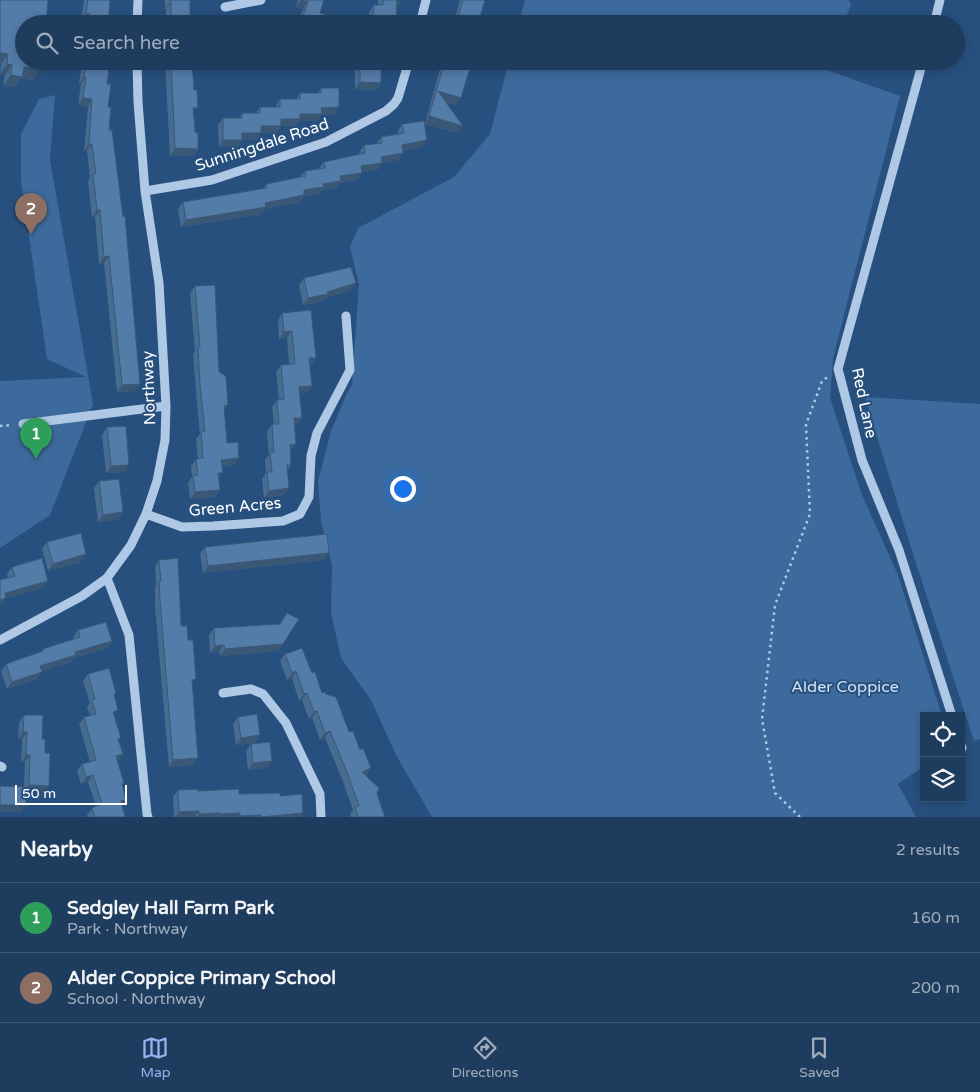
<!DOCTYPE html>
<html lang="en">
<head>
<meta charset="utf-8">
<style>
	body { margin:0; font-family:"Varela Round",sans-serif; background:#264364; color:#f1f3f6 }
	.controls { position:absolute; right:15px; bottom:15px; display:grid; overflow:hidden; border-radius:0px; box-shadow:0 2px 8px #0003 }
	.controls button { width:45px; height:45px; display:grid; place-items:center; padding:0; border:0; border-bottom:1px solid #3c5673; background:#1e3c5e; color:#f1f3f6; font:25px sans-serif }
	.scale { position:absolute; left:15px; bottom:12px; width:112px; box-sizing:border-box; padding-left:5px; border:2px solid #fff; border-top:0; font-size:14px; line-height:18px; white-space:nowrap; color:#fff; -webkit-text-stroke:4px #28507e; paint-order:stroke }
	.you { position:absolute; left:402px; top:488px; width:18px; height:18px; margin:-12px; border:4px solid #fff; border-radius:50%; background:#1a73e8; box-shadow:0 0 0 8px #1a73e833 }
	.badge { display:grid; place-items:center; width:32px; height:32px; border-radius:50%; background:#95b2f1; color:#fff; font-size:16px; font-weight:700 }
	.pin { position:absolute; translate:-50% -41px; filter:drop-shadow(0 1px 2px #0008) }
	.pin::after { content:''; position:absolute; top:26px; width:18px; height:15px; background:inherit; clip-path:polygon(0 0,100% 0,50% 100%) }
	.list { margin:0; padding:0; list-style:none }
	h2 { display:flex; justify-content:space-between; align-items:center; height:65px; margin:0; padding:0 20px; font-size:21px }
	h2 small { font-size:16px; font-weight:400; color:#a1adbc }
	.list li { display:grid; grid-template-columns:32px 1fr auto; gap:15px; align-items:center; box-sizing:border-box; height:70px; padding:0 20px; border-top:1px solid #3c5673 }
	.list b { display:block; font-size:19px; white-space:nowrap }
	.list p { margin:0; font-size:16px; white-space:nowrap; color:#a1adbc }
	.list em { font-size:16px; font-style:normal; color:#a1adbc }
	.icon { flex:none; width:28px; height:28px; fill:none; stroke:currentColor; stroke-width:2; stroke-linecap:round; stroke-linejoin:round }
	.map { position:relative; flex:none; width:980px; height:817px; overflow:hidden }
	.search { position:absolute; background:#1e3c5e; box-shadow:0 2px 8px #0003; left:15px; right:15px; top:15px; height:55px; display:flex; align-items:center; gap:12px; box-sizing:border-box; padding:0 18px; border-radius:28px; color:#a1adbc; font-size:19px }
	.sheet { height:205px; background:#1e3c5e }
	nav { display:flex; justify-content:space-around; align-items:center; box-sizing:border-box; height:70px; border-top:1px solid #3c5673; background:#1e3c5e; font-size:14px; color:#a1adbc }
	nav a { display:grid; justify-items:center; gap:2px }
	nav .on { color:#95b2f1 }
	.map>svg:first-child { display:block }
	.green { fill:#3c6a9c }
	.lines { fill:none; stroke-linecap:round; stroke-linejoin:round }
	.path { stroke:#aec8e5; stroke-width:2.5; stroke-dasharray:2.5 4; stroke-linecap:butt }
	.minor { stroke:#aec8e5; stroke-width:9 }
	.wall { fill:#486b91 }
	.shaded-wall { fill:#3b5776 }
	.building { fill:#547ca9; stroke:#3b5776 }
	.labels { text-anchor:middle; dominant-baseline:central; stroke-width:4; stroke-linejoin:round; paint-order:stroke }
	.street-label { font-size:16px; fill:#fff; stroke:#28507e }
	.park-label { font-size:16px; fill:#d1e2f4; stroke:#28507e }
</style>
</head>
<body>
<div class="map">
<svg width="980" height="817" viewBox="0 0 980 817">
	<rect width="100%" height="100%" fill="#28507e"/>
	<path class="green" d="M525,0H849L851,5L843,24H518Z
		M509,61H827L824,69L900,96L833,358L830,398L862,495L898,575L942,716H924V766L898,784L916,817H432L397,757L371,700L341,658L331,613L332,565L321,521L318,481L331,431L347,393L352,385L359,285L350,247L358,228L454,177L490,134Z
		M55,95L50,160L93,404L50,515L0,548V381L86,377L47,359L21,181V134L39,99Z
		M865,397L980,404V739L974,741L912,551Z"/>
	<g class="lines">
		<path class="path" d="M0,426L13,425
			M800,817L775,793L762,719L775,605L810,514L806,425L822,381L829,376"/>
		<path class="minor" d="M225,7L261,0
			M137,24L138,0
			M420,24L426,0
			M934,24L940,0
			M923,61L838,369L862,460L899,550L952,716
			M145,191L212,180L326,142L386,111L394,104L398,98L409,61
			M23,424L166,406
			M146,514L182,527L213,526L283,521L300,514L309,497L311,456L317,433L350,370L346,316
			M107,578L129,635L147,814L148,817
			M0,640L82,596L107,578L131,545L146,514L157,481L165,440L166,406L159,283L145,191L138,102L137,61
			M223,693L251,689L263,694L286,723L320,794L321,817
			M961,745L962,748
			M0,766L2,767"/>
	</g>
	<path class="wall" d="M0,0L33,80L21,78L15,87L3,86L5,75L0,74L1,64H0Z
		M84,0H110L108,24H84L85,22L81,21Z
		M165,0H190V24H166V9H165Z
		M298,0H324L320,13L321,24H298L303,9L296,7Z
		M378,0H402L397,7L394,24H369V12L374,5H378Z
		M460,0H485L478,24H453Z
		M80,61H110L107,84L109,130L135,391L117,392L104,263L99,264L95,217H92L88,181L90,178L87,151H84L88,107L78,105L81,84H79L82,63H80Z
		M165,61H192L195,132L198,149L193,156H170Z
		M359,61H384L381,66V83L376,90L355,89V67Z
		M442,61H472L456,105L446,102L458,133L425,124Z
		M321,88L339,107L334,114L321,115L317,121H299L295,126H280L276,133H260L256,140H242L237,147H219L218,125L223,118H239L242,113H256L260,107H275L280,99H296L300,93H318Z
		M402,124L422,147L403,151V153L398,160L382,163L377,170L362,172L357,180L340,183L336,188L322,190L319,194L303,197L300,202L264,209L261,214L181,227L178,209L183,202L263,189L266,184L300,177L305,171L319,168L324,162L359,154V153L364,145L376,144L381,137L398,134V131Z
		M304,278L351,290L325,298L323,301L303,305L299,285Z
		M195,286L219,372L224,411L227,443L234,465L222,466L219,478L220,490L215,497L190,499L188,483L192,477L191,466L196,459H198L196,439L200,434L196,392L193,354L195,352L190,293Z
		M282,313L316,358L311,365H309L307,393H299L297,425H294L291,451L290,452L291,465L288,470L284,495L264,498L262,479L266,473L265,460L269,455L267,432L272,424H274L272,407L277,400L279,399L276,372L281,365L289,364L287,338L279,339L278,320Z
		M107,427L124,472L106,473L102,435Z
		M99,481L123,512L118,520L98,522L94,488Z
		M47,542L81,562L48,571L42,549Z
		M205,547L324,560L203,573L200,554Z
		M159,560L181,626L188,640L193,684V765L169,767L155,607V587L156,585L155,567Z
		M12,567L48,581L43,588L6,598L1,605H0V580L8,577L7,574Z
		M287,613L283,644L278,651L220,656L219,652L210,653L209,635L214,628L280,624Z
		M78,630L112,641L107,648L74,658L71,662L42,671L37,679L7,689L1,671L6,664L40,652L43,649L73,639V638Z
		M285,654L312,673L366,775L377,794L385,817H351L350,814L353,810L342,779L325,738L320,740L312,718L309,719L302,700L299,701L292,678L287,680L280,661Z
		M88,674L116,693L114,696V716L119,741L118,761L122,786V806L125,817H87V815L92,808L96,806L88,782L81,784L77,771L82,764L90,762L79,724L84,717L90,716L87,707L90,703L83,681Z
		M24,715L42,739L44,793L26,792L21,812L24,787L25,762H21L22,739H18L19,722Z
		M238,717L260,735L255,743L236,745L233,724Z
		M251,744L267,768L248,770L246,751Z
		M178,790L280,796L303,813L300,817H174L173,797Z"/>
	<path class="shaded-wall" d="M301,0L308,2L303,9L296,7Z
		M397,0H402L397,7Z
		M170,2H171L166,9H165Z
		M86,14H90L85,22L81,21Z
		M0,53L8,54L1,64H0Z
		M7,64L12,65L5,75L0,74Z
		M24,67L40,69L33,80L21,78L15,87L3,86L11,75Z
		M84,77H86L81,84H79Z
		M360,82L381,83L376,90L355,89Z
		M438,91L461,98L456,105L435,99Z
		M83,98L92,99L88,107L78,105Z
		M339,107L334,114L321,115L317,121H299L295,126H280L276,133H260L256,140H237L242,133L281,119L300,114L321,108Z
		M429,116L463,126L458,133L425,124Z
		M223,140H242L237,147H219Z
		M427,140L422,147L397,152L402,145Z
		M89,144H92L87,151H84Z
		M175,148L198,149L193,156H170Z
		M403,153L398,160L376,164L381,157Z
		M382,163L377,170L356,173L361,166Z
		M362,173L357,180L340,183L336,188L322,190L319,194L303,197L300,202L264,209L261,214L181,227L186,220L265,203L323,184L340,176Z
		M97,210H100L95,217H92Z
		M109,256L104,263L99,264L104,257Z
		M356,283L351,290L325,298L323,301L303,305L308,298Z
		M292,331L287,338L279,339L284,332Z
		M309,358H316L311,365H304Z
		M140,384L135,391L117,392L122,385Z
		M312,386L307,393L294,394L299,387Z
		M228,405L223,412L224,406Z
		M294,418H302L297,425H289Z
		M296,444L291,451L285,452L290,445Z
		M239,458L234,465L216,467L221,460Z
		M129,465L124,472L106,473L111,466Z
		M289,488L284,495L264,498L269,491Z
		M220,490L215,497L190,499L195,492Z
		M123,512L118,520L98,522L103,515Z
		M329,553L324,560L203,573L208,566Z
		M86,554L81,562L48,571L53,564Z
		M48,581L43,588L6,598L1,605H0V600L5,593Z
		M112,641L107,648L74,658L71,662L35,673L40,666L75,652Z
		M283,644L278,651L220,656L225,649Z
		M224,645L219,652L210,653L215,646Z
		M296,671L292,678L287,680L292,673Z
		M42,672L37,679L7,689L12,682Z
		M307,693L302,700L299,701L304,694Z
		M118,710L113,717V712Z
		M317,711L312,718L309,719L314,712Z
		M330,731L325,738L320,740L325,733Z
		M23,732H27L22,739H18Z
		M260,735L255,743L236,745L241,738Z
		M123,754L118,761L116,756Z
		M26,755H30L25,762H21Z
		M198,758L193,765L169,767L173,760Z
		M272,761L267,768L248,770L253,763Z
		M371,768L366,776L362,772Z
		M93,775L88,782L81,784L86,777Z
		M29,785L49,786L44,793L24,792Z
		M126,800L121,807V801Z
		M0,805H26L21,812H0Z
		M199,811L195,817H175L179,812Z
		M220,813L217,817H197L199,814Z
		M240,813L238,817H219L220,814Z
		M303,813L300,817H263Z
		M261,815L259,817H240V816Z"/>
	<path class="building" d="M0,0H48L46,24H24V61H41L40,69L24,67L22,77L11,75L12,65L7,64L8,54L0,53Z
		M88,0H110L108,24H88L90,14H86Z
		M170,0H190V24H171V2H170Z
		M302,0H324L320,13L324,14L321,24H307L301,22L308,2Z
		M383,0H402H397L396,21H392V24H373L374,5H383Z
		M463,0H485L478,24H456Z
		M86,61H110L107,84H111L108,107H111L109,130H112L123,217L125,216L140,384L122,385L109,256L104,257L100,210H97L93,174H96L92,144H89L92,99L83,98L86,77H84Z
		M171,61H192L194,90H197L198,108H193L195,132L198,133V149L175,148Z
		M360,61H381V83L360,82Z
		M445,61H472L461,98L438,91L463,126L429,116Z
		M321,88H339V107L321,108L322,114H300V119H281V126H261V133H242V140H223V118H242V113H260V107H280V99H300V93H321Z
		M424,121L427,140L402,145L403,153L381,157L382,163L361,166L362,173L340,176L341,181L323,184L324,187L304,190V195L265,203L266,207L186,220L183,202L267,188L266,184L306,176L305,171L325,168L324,162L365,153L364,145L382,143L381,137L404,133L402,124Z
		M351,267L356,283L327,292L328,294L308,298L304,278Z
		M215,285L219,372L226,376L228,405L224,406L227,443L238,442L239,458L221,460L223,473H218L220,490L195,492L193,476L198,475L196,459L203,458L201,432L205,431L200,385L198,347H200L195,286Z
		M311,310L316,358H309L312,386L299,387L302,418H294L296,444L290,445L291,465H287L289,488L269,491L267,472H272L270,453L274,452L272,424H279L277,400L284,399L281,365L295,364L292,331L284,332L282,313Z
		M126,426L129,465L111,466L107,427Z
		M119,479L123,512L103,515L99,481Z
		M81,533L86,554L53,564L47,542Z
		M327,534L329,553L208,566L205,547Z
		M42,558L48,581L5,593L6,598L0,600V580L15,576L12,567Z
		M178,558L181,626H187L188,640H193L196,679L192,680L198,758L173,760L160,600L159,581H161L159,560Z
		M287,613L299,619L283,644L225,649L224,645L215,646L214,628L280,624Z
		M106,622L112,641L75,652L76,655L40,666L42,672L12,682L6,664L43,651V649L80,637L78,630Z
		M302,648L312,673L315,672L322,693L325,692L326,694L336,697L349,732L353,731L360,750L363,748L371,768L362,772L379,788L377,794L385,817H358L355,807L359,806L347,772L330,731L325,733L317,711L314,712L307,693L304,694L296,671L292,673L285,654Z
		M109,668L116,693L114,694L118,710L113,712L121,738L118,739L123,754L116,756L124,783L122,784L126,800L121,801L125,817H95L92,808L102,804L93,775L86,777L82,764L96,760L84,717L96,714L92,700L95,699L88,674Z
		M257,714L260,735L241,738L238,717Z
		M24,715H43L42,739H45V753H50L49,786L29,785L30,755H26L27,732H23Z
		M270,742L272,761L253,763L251,744Z
		M0,786L26,787V805H0Z
		M198,789V791L239,789V794L280,793V796L302,794L303,813L261,817V815L240,816V813L220,814V813L199,814V811L179,812L178,790Z"/>
	<g class="labels">
		<g class="street-label">
			<text transform="translate(262 145) rotate(-18)">Sunningdale Road</text>
			<text transform="translate(149 388) rotate(-92)">Northway</text>
			<text transform="translate(864 403) rotate(78)">Red Lane</text>
			<text transform="translate(235 507) rotate(-5)">Green Acres</text>
		</g>
		<g class="park-label">
			<text x="845" y="687">Alder Coppice</text>
		</g>
	</g>
</svg>
<div class="controls">
<button><svg class="icon" aria-label="locate" viewBox="0 0 24 24"><circle cx="12" cy="12" r="6"/><path d="M12 2v4M12 18v4M2 12h4M18 12h4"/></svg></button>
<button><svg class="icon" aria-label="layers" viewBox="0 0 24 24"><path d="M12 4l9 5-9 5-9-5zM3 14l9 5 9-5"/></svg></button>
</div>
<div class="scale">50 m</div>
<div class="you"></div>
<div class="pin badge" style="left:36px;top:459px;background:#2e9e5b">1</div>
<div class="pin badge" style="left:31px;top:234px;background:#8d6e63">2</div>
<div class="search"><svg class="icon" aria-label="search" viewBox="0 0 24 24"><circle cx="10" cy="10" r="6"/><path d="M15 15l6 6"/></svg>Search here</div>
</div>
<section class="sheet">
<h2>Nearby<small>2 results</small></h2>
<ul class="list">
<li><span class="badge" style="background:#2e9e5b">1</span><div><b>Sedgley Hall Farm Park</b><p>Park · Northway</p></div><em>160 m</em></li>
<li><span class="badge" style="background:#8d6e63">2</span><div><b>Alder Coppice Primary School</b><p>School · Northway</p></div><em>200 m</em></li>
</ul>
</section>
<nav>
<a class="on"><svg class="icon" aria-label="map" viewBox="0 0 24 24"><path d="M3 6l6-2 6 2 6-2v14l-6 2-6-2-6 2zM9 4v14M15 6v14"/></svg>Map</a>
<a><svg class="icon" aria-label="directions" viewBox="0 0 24 24"><path d="M12 3l9 9-9 9-9-9zM9 14v-3h6M13 9l2 2-2 2"/></svg>Directions</a>
<a><svg class="icon" aria-label="saved" viewBox="0 0 24 24"><path d="M7 4h10v16l-5-4-5 4z"/></svg>Saved</a>
</nav>
</body>
</html>
